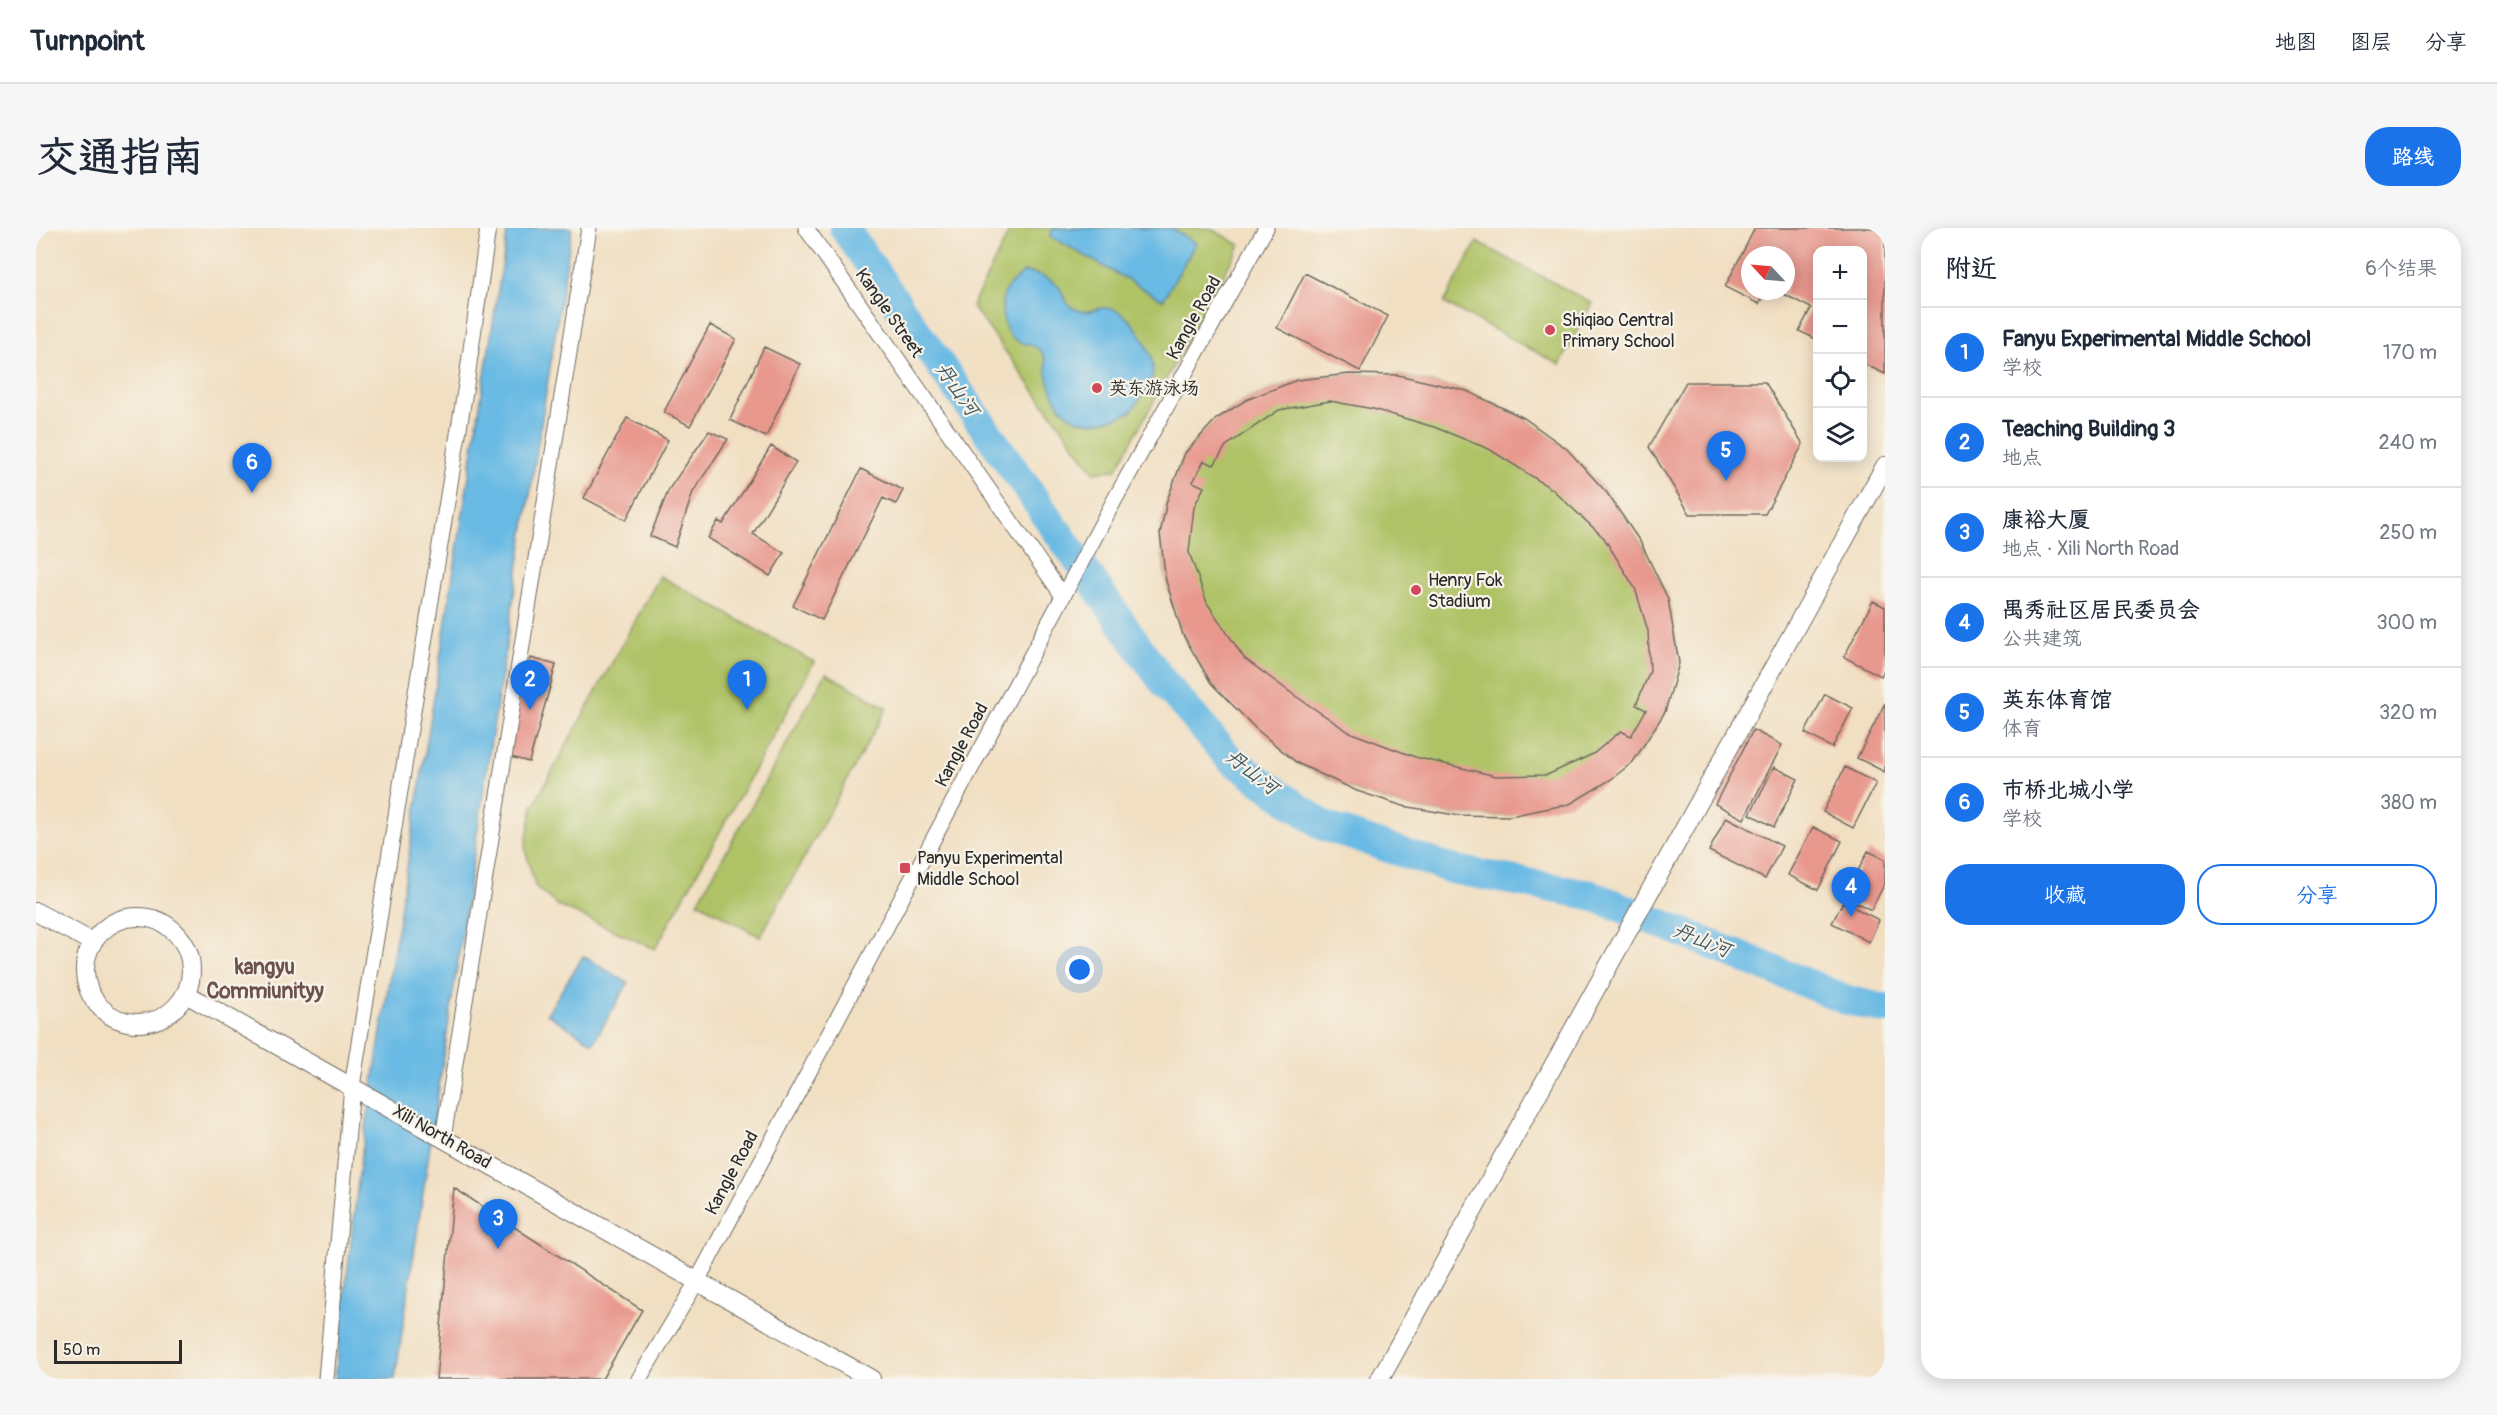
<!DOCTYPE html>
<html lang="zh">
<head>
<meta charset="utf-8">
<style>
	body { margin:0; font-family:Pangolin,"LXGW WenKai TC",sans-serif; background:#f6f6f7; color:#1f2937 }
	.controls { position:absolute; right:18px; top:18px; display:grid; overflow:hidden; border-radius:12px; box-shadow:0 3px 15px #0003 }
	.controls button { width:54px; height:54px; display:grid; place-items:center; padding:0; border:0; border-bottom:2px solid #e0e1e3; background:#fff; color:#1f2937; font:30px sans-serif }
	.compass { position:absolute; left:1705px; top:18px; width:54px; height:54px; border-radius:50%; background:#fff; box-shadow:0 3px 15px #0003; rotate:296deg }
	.scale { position:absolute; left:18px; bottom:15px; width:128px; box-sizing:border-box; padding-left:6px; border:3px solid #2b2b2b; border-top:0; font-size:16px; line-height:21px; white-space:nowrap; color:#2b2b2b; -webkit-text-stroke:4px #f7f3e8; paint-order:stroke }
	.you { position:absolute; left:1044px; top:742px; width:21px; height:21px; margin:-15px; border:4px solid #fff; border-radius:50%; background:#1a73e8; box-shadow:0 0 0 9px #1a73e833 }
	.badge { display:grid; place-items:center; width:39px; height:39px; border-radius:50%; background:#1a73e8; color:#fff; font-size:20px; font-weight:700 }
	.pin { position:absolute; translate:-50% -50px; filter:drop-shadow(0 2px 3px #0008) }
	.pin::after { content:''; position:absolute; top:32px; width:21px; height:18px; background:inherit; clip-path:polygon(0 0,100% 0,50% 100%) }
	.list { margin:0; padding:0; list-style:none }
	h2 { display:flex; justify-content:space-between; align-items:center; height:78px; margin:0; padding:0 24px; font-size:26px }
	h2 small { font-size:20px; font-weight:400; color:#747a83 }
	.list li { display:grid; grid-template-columns:39px 1fr auto; gap:18px; align-items:center; box-sizing:border-box; height:90px; padding:0 24px; border-top:2px solid #e0e1e3 }
	.list b { display:block; font-size:22px; white-space:nowrap }
	.list p { margin:0; font-size:20px; white-space:nowrap; color:#747a83 }
	.list em { font-size:20px; font-style:normal; color:#747a83 }
	.actions { display:flex; gap:12px; padding:18px 24px }
	.actions a { flex:1; padding:14px 0; border:2px solid #1a73e8; border-radius:24px; text-align:center; font-size:21px; color:#1a73e8 }
	.actions .main { background:#1a73e8; color:#fff }
	.icon { flex:none; width:33px; height:33px; fill:none; stroke:currentColor; stroke-width:2; stroke-linecap:round; stroke-linejoin:round }
	.map { position:relative; flex:none; width:1849px; height:1151px; overflow:hidden; border-radius:24px }
	header { display:flex; align-items:center; gap:36px; box-sizing:border-box; height:84px; padding:0 30px; background:#fff; border-bottom:2px solid #e0e1e3 }
	header strong { font-size:28px }
	nav { display:flex; gap:33px; margin-inline-start:auto; font-size:21px }
	.intro { display:flex; align-items:center; justify-content:space-between; box-sizing:border-box; height:144px; padding:0 36px }
	h1 { margin:0; font-size:42px }
	.button { padding:15px 27px; border-radius:24px; background:#1a73e8; color:#fff; font-size:21px; font-weight:700 }
	main { display:flex; gap:36px; padding:0 36px }
	aside { flex:1; background:#fff; border-radius:24px; box-shadow:0 3px 15px #0003 }
	.map>svg:first-child { display:block }
	.green { fill:#afc266; stroke:#6d7648; stroke-width:1.5 }
	.water { fill:#69bae4; stroke:#4a7288; stroke-width:1.5 }
	.lines { fill:none; stroke-linecap:round; stroke-linejoin:round }
	.river { stroke:#69bae4; stroke-width:30 }
	.building { fill:#e8988d; fill-rule:evenodd }
	.minor-casing { stroke:#706a60; stroke-width:17 }
	.tertiary-casing { stroke:#706a60; stroke-width:20 }
	.minor { stroke:#fff; stroke-width:15 }
	.tertiary { stroke:#fff; stroke-width:18 }
	.poi-dot { fill:#d1495b; stroke:#f7f3e8; stroke-width:2 }
	.labels { text-anchor:middle; dominant-baseline:central; stroke-width:4.5; stroke-linejoin:round; paint-order:stroke }
	.street-label { font-size:18px; fill:#2b2b2b; stroke:#f7f3e8 }
	.poi-label { font-size:18px; fill:#2b2b2b; stroke:#f7f3e8; text-anchor:start }
	.water-label { font-size:20px; font-style:italic; fill:#3e5662; stroke:#f7f3e8 }
	.quarter-label { font-size:21px; font-weight:bold; fill:#6d514d; stroke:#f7f3e8 }
</style>
</head>
<body>
<header>
<strong>Turnpoint</strong>
<nav><a>地图</a><a>图层</a><a>分享</a></nav>
</header>
<div class="intro"><h1>交通指南</h1><a class="button">路线</a></div>
<main>
<div class="map">
<svg width="1849" height="1151" viewBox="0 0 1849 1151">
	<rect width="100%" height="100%" fill="#f7f3e8"/>
	<filter id="ink" filterUnits="userSpaceOnUse"><feTurbulence type="fractalNoise" baseFrequency=".0167" numOctaves="2"/><feDisplacementMap in="SourceGraphic" scale="12" xChannelSelector="R" yChannelSelector="G"/><feConvolveMatrix kernelMatrix="1 2 1 2 8 2 1 2 1" color-interpolation-filters="sRGB"/></filter>
	<filter id="wash" filterUnits="userSpaceOnUse"><feTurbulence type="fractalNoise" baseFrequency=".008" numOctaves="4" result="noise"/><feDisplacementMap in="SourceGraphic" scale="24" xChannelSelector="R" yChannelSelector="G"/><feGaussianBlur stdDeviation="1.35" result="paint"/><feColorMatrix in="noise" values="0 0 0 0 0 0 0 0 0 0 0 0 0 0 0 0 0 1.4 0 .05"/><feComposite in="paint" operator="in"/></filter>
	<g filter="url(#wash)">
		<rect width="100%" height="100%" fill="#f1dfc2"/>
		<path class="green" d="M975,0H1174L1204,17L1080,242L1058,244L936,78Z
			M1441,14L1556,75L1524,137L1408,75Z
			M1313,146L1362,147L1431,163L1488,190L1531,221L1571,265L1605,315L1632,371L1643,435L1629,484L1597,534L1474,588L1419,587L1367,578L1321,563L1261,535L1175,455L1147,407L1130,353L1124,306L1131,272L1149,225L1180,191L1210,172L1261,152Z
			M624,348L778,434L619,721L521,677L499,658L489,620L497,578Z
			M790,445L851,480L724,709L662,674Z"/>
		<path class="water" d="M472,0H536L455,513L359,1151H299L324,937Z
			M1018,0H1135L1160,15L1127,72L1014,8Z
			M988,44C1000,45 1013,49 1022,58C1028,64 1028,76 1037,80C1054,89 1058,78 1072,80C1095,83 1119,123 1117,144C1116,157 1102,174 1095,184C1055,201 1026,200 1013,153C1010,145 1011,132 1007,126C999,114 988,118 978,111C965,102 963,73 971,60C976,54 983,49 988,44Z
			M547,728L592,755L557,815L511,786Z"/>
		<g class="lines">
			<path class="river" d="M808,0L1125,451L1193,530L1288,598L1415,641L1555,667L1811,772L1849,781"/>
		</g>
		<g id="blocks">
			<path class="building" d="M1719,0H1849V146L1826,135V22H1782V112L1763,103L1775,80L1742,63H1750V27H1714V63H1729L1723,76L1689,59Z
				M1269,45L1352,88L1324,143L1241,100Z
				M674,97L700,111L654,198L628,184Z
				M728,119L764,136L730,209L694,192Z
				M1313,146L1362,147L1431,163L1488,190L1531,221L1571,265L1605,315L1632,371L1643,435L1629,484L1597,534L1574,552L1534,576L1474,588L1419,587L1367,578L1321,563L1261,535L1219,500L1175,455L1147,407L1130,353L1124,306L1131,272L1149,225L1180,191L1210,172L1261,152ZM1294,173L1337,181L1398,199L1453,221L1516,261L1568,310L1599,360L1612,403L1614,443L1600,477L1610,482L1595,508L1585,503L1557,526L1511,547L1460,548L1379,529L1313,504L1258,467L1208,430L1171,375L1153,324L1158,279L1168,259L1157,254L1168,233L1178,237L1190,218L1243,182Z
				M1650,154H1729L1767,216L1729,286H1654L1613,219Z
				M591,190L632,212L590,292L548,270Z
				M673,203L692,211L657,264L639,319L614,308L633,261Z
				M735,218L760,234L717,306L748,325L734,348L672,310L682,293L687,296Z
				M825,241L867,262L860,276L847,270L786,392L757,378Z
				M1837,373L1849,379V440L1845,448L1808,429Z
				M495,430L520,437L493,534L468,527Z
				M1789,466L1817,480L1796,520L1769,505Z
				M1849,475V544L1821,530Z
				M1717,502L1746,517L1708,591L1679,576Z
				M1738,539L1762,551L1738,599L1714,586Z
				M1809,539L1840,555L1817,600L1787,584Z
				M1690,589L1746,618L1729,651L1673,623Z
				M1777,599L1806,613L1782,662L1752,647Z
				M1832,623L1849,631V655L1835,682L1809,669Z
				M1807,674L1843,692L1833,714L1796,695Z
				M418,960L606,1082L566,1151H400Z"/>
		</g>
	</g>
	<g filter="url(#ink)">
		<use href="#blocks" fill-opacity="0" stroke="#706a60" stroke-width="1.5"/>
		<g class="lines">
			<g class="minor-casing">
				<path id="minor" d="M770,0L1027,368
					M407,910L553,0
					M290,1151L316,858L430,157L452,0
					M603,1151L660,1055L1079,271L1230,0"/>
			</g>
			<g class="tertiary-casing">
				<path id="tertiary" d="M0,684L56,714
					M49 742a53 53 0 1 1 106 0a53 53 0 1 1-106 0Z
					M150,766L835,1151
					M1344,1151L1849,238"/>
			</g>
			<use href="#minor" class="minor"/>
			<use href="#tertiary" class="tertiary"/>
		</g>
	</g>
	<g class="poi-dot">
		<circle cx="1514" cy="102" r="6"/>
		<circle cx="1061" cy="160" r="6"/>
		<circle cx="1380" cy="362" r="6"/>
		<rect x="863" y="634" width="12" height="12" rx="3"/>
	</g>
	<g class="labels">
		<g class="street-label">
			<text transform="translate(853 85) rotate(55)">Kangle Street</text>
			<text transform="translate(1158 90) rotate(-61)">Kangle Road</text>
			<text transform="translate(926 517) rotate(-62)">Kangle Road</text>
			<text transform="translate(406 909) rotate(30)">Xili North Road</text>
			<text transform="translate(696 945) rotate(-62)">Kangle Road</text>
		</g>
		<g class="poi-label">
			<text x="1526" y="92">Shiqiao Central<tspan x="1526" dy="21">Primary School</tspan></text>
			<text x="1073" y="160">英东游泳场</text>
			<text x="1392" y="352">Henry Fok<tspan x="1392" dy="21">Stadium</tspan></text>
			<text x="881" y="630">Panyu Experimental<tspan x="881" dy="21">Middle School</tspan></text>
		</g>
		<g class="water-label">
			<text transform="translate(921 161) rotate(55)">丹山河</text>
			<text transform="translate(1216 544) rotate(38)">丹山河</text>
			<text transform="translate(1666 712) rotate(22)">丹山河</text>
		</g>
		<g class="quarter-label">
			<text x="229" y="739">kangyu<tspan x="229" dy="24">Commiunityy</tspan></text>
		</g>
	</g>
</svg>
<div class="controls">
<button>+</button>
<button>−</button>
<button><svg class="icon" aria-label="locate" viewBox="0 0 24 24"><circle cx="12" cy="12" r="6"/><path d="M12 2v4M12 18v4M2 12h4M18 12h4"/></svg></button>
<button><svg class="icon" aria-label="layers" viewBox="0 0 24 24"><path d="M12 4l9 5-9 5-9-5zM3 14l9 5 9-5"/></svg></button>
</div>
<svg class="compass" viewBox="-18 -18 36 36"><path d="M0-13l5 13h-10z" fill="#e53935"/><path d="M0 13l5-13h-10z" fill="#747a83"/></svg>
<div class="scale">50 m</div>
<div class="you"></div>
<div class="pin badge" style="left:711px;top:482px">1</div>
<div class="pin badge" style="left:494px;top:482px">2</div>
<div class="pin badge" style="left:462px;top:1021px">3</div>
<div class="pin badge" style="left:1815px;top:689px">4</div>
<div class="pin badge" style="left:1690px;top:253px">5</div>
<div class="pin badge" style="left:216px;top:265px">6</div>
</div>
<aside>
<h2>附近<small>6个结果</small></h2>
<ul class="list">
<li><span class="badge">1</span><div><b>Fanyu Experimental Middle School</b><p>学校</p></div><em>170 m</em></li>
<li><span class="badge">2</span><div><b>Teaching Building 3</b><p>地点</p></div><em>240 m</em></li>
<li><span class="badge">3</span><div><b>康裕大厦</b><p>地点 · Xili North Road</p></div><em>250 m</em></li>
<li><span class="badge">4</span><div><b>禺秀社区居民委员会</b><p>公共建筑</p></div><em>300 m</em></li>
<li><span class="badge">5</span><div><b>英东体育馆</b><p>体育</p></div><em>320 m</em></li>
<li><span class="badge">6</span><div><b>市桥北城小学</b><p>学校</p></div><em>380 m</em></li>
</ul>
<div class="actions"><a class="main">收藏</a><a>分享</a></div>
</aside>
</main>
</body>
</html>
